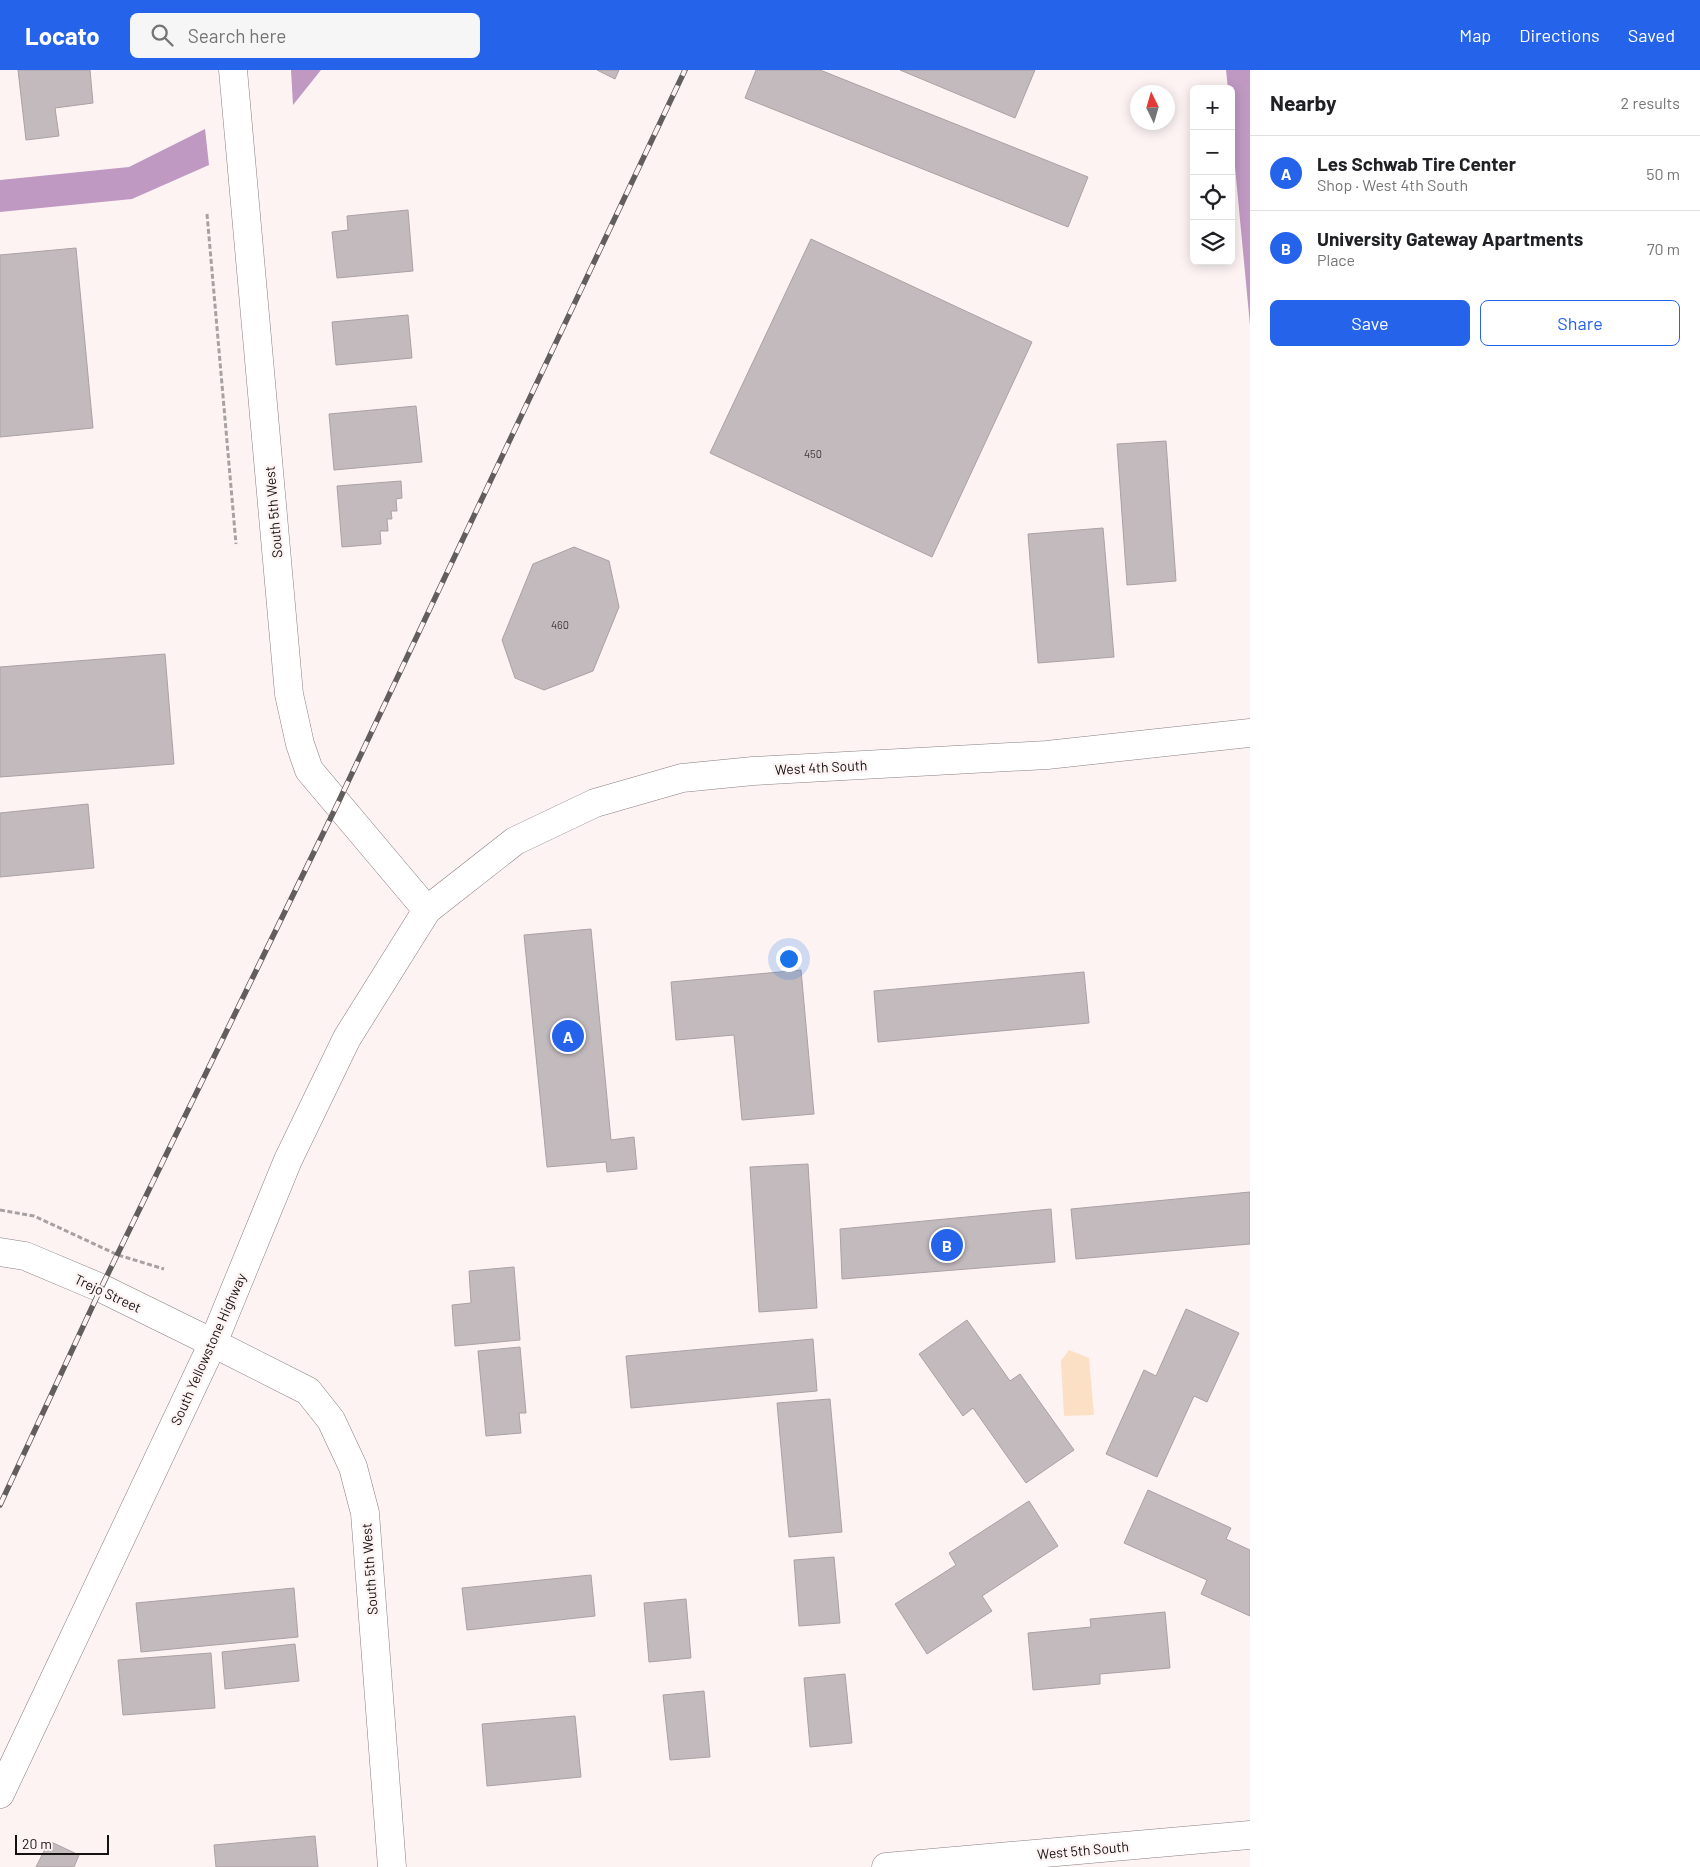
<!DOCTYPE html>
<html lang="en">
<head>
<meta charset="utf-8">
<style>
	body { margin:0; font-family:Barlow,sans-serif; background:#f6f6f6; color:#202124 }
	.controls { position:absolute; right:15px; top:15px; display:grid; overflow:hidden; border-radius:8px; box-shadow:0 2px 12px #0003 }
	.controls button { width:45px; height:45px; display:grid; place-items:center; padding:0; border:0; border-bottom:1px solid #e0e0e0; background:#fff; color:#202124; font:25px sans-serif }
	.compass { position:absolute; left:1130px; top:15px; width:45px; height:45px; border-radius:50%; background:#fff; box-shadow:0 2px 12px #0003; rotate:355deg }
	.scale { position:absolute; left:15px; bottom:12px; width:94px; box-sizing:border-box; padding-left:5px; border:2px solid #151212; border-top:0; font-size:14px; line-height:18px; white-space:nowrap; color:#151212; -webkit-text-stroke:4px #fdf3f3; paint-order:stroke }
	.you { position:absolute; left:788px; top:888px; width:18px; height:18px; margin:-12px; border:4px solid #fff; border-radius:50%; background:#1a73e8; box-shadow:0 0 0 8px #1a73e833 }
	.badge { display:grid; place-items:center; width:32px; height:32px; border-radius:50%; background:#2563eb; color:#fff; font-size:16px; font-weight:700 }
	.pin { position:absolute; translate:-50% -50%; border:2px solid #fff; box-shadow:0 1px 5px #0006 }
	.list { margin:0; padding:0; list-style:none }
	h2 { display:flex; justify-content:space-between; align-items:center; height:65px; margin:0; padding:0 20px; font-size:21px }
	h2 small { font-size:16px; font-weight:400; color:#757577 }
	.list li { display:grid; grid-template-columns:32px 1fr auto; gap:15px; align-items:center; box-sizing:border-box; height:75px; padding:0 20px; border-top:1px solid #e0e0e0 }
	.list b { display:block; font-size:19px; white-space:nowrap }
	.list p { margin:0; font-size:16px; white-space:nowrap; color:#757577 }
	.list em { font-size:16px; font-style:normal; color:#757577 }
	.actions { display:flex; gap:10px; padding:15px 20px }
	.actions a { flex:1; padding:11px 0; border:1px solid #2563eb; border-radius:8px; text-align:center; font-size:18px; color:#2563eb }
	.actions .main { background:#2563eb; color:#fff }
	.icon { flex:none; width:28px; height:28px; fill:none; stroke:currentColor; stroke-width:2; stroke-linecap:round; stroke-linejoin:round }
	.map { position:relative; flex:none; width:1250px; height:1797px; overflow:hidden }
	header { display:flex; align-items:center; gap:30px; box-sizing:border-box; height:70px; padding:0 25px; background:#2563eb; color:#fff }
	header strong { font-size:24px }
	nav { display:flex; gap:28px; margin-inline-start:auto; font-size:18px }
	.search { width:350px; height:45px; background:#f6f6f6; display:flex; align-items:center; gap:12px; box-sizing:border-box; padding:0 18px; border-radius:8px; color:#757577; font-size:19px }
	main { display:flex }
	aside { flex:1; background:#fff }
	.map>svg:first-child { display:block }
	.green { fill:#fbe0c5 }
	.water { fill:#bf99c2 }
	.building { fill:#c3babe; stroke:#aaa1a5 }
	.lines { fill:none; stroke-linecap:round; stroke-linejoin:round }
	.street-casing { stroke:#897f80; stroke-width:29 }
	.secondary-casing { stroke:#897f80; stroke-width:29 }
	.primary-casing { stroke:#897f80; stroke-width:29 }
	.path { stroke:#a8a1a1; stroke-width:3; stroke-dasharray:5 2.5; stroke-linecap:butt }
	.street { stroke:#fff; stroke-width:28 }
	.secondary { stroke:#fff; stroke-width:28 }
	.primary { stroke:#fff; stroke-width:28 }
	.rail-casing { stroke:#635e5e; stroke-width:5.5 }
	.rail { stroke:#fdf3f3; stroke-width:4; stroke-dasharray:11; stroke-linecap:butt }
	.labels { text-anchor:middle; dominant-baseline:central; stroke-width:4.5; stroke-linejoin:round; paint-order:stroke }
	.number-label { font-size:11px; fill:#403c3d }
	.street-label { font-size:14px; fill:#151212; stroke:#fdf3f3 }
</style>
</head>
<body>
<header>
<strong>Locato</strong>
<div class="search"><svg class="icon" aria-label="search" viewBox="0 0 24 24"><circle cx="10" cy="10" r="6"/><path d="M15 15l6 6"/></svg>Search here</div>
<nav><a>Map</a><a>Directions</a><a>Saved</a></nav>
</header>
<main>
<div class="map">
<svg width="1250" height="1797" viewBox="0 0 1250 1797">
	<rect width="100%" height="100%" fill="#fdf3f3"/>
	<path class="green" d="M1069,1280L1089,1288L1094,1345L1064,1346L1061,1291Z"/>
	<path class="water" d="M291,0H321L293,35Z
		M1226,0H1250V255L1231,55V19H1228Z
		M205,59L209,95L132,129L0,142V110L129,97Z"/>
	<path class="building" d="M18,0H90L93,33L55,38L59,66L26,70Z
		M597,0H619L615,9Z
		M756,0H820L1088,107L1068,157L745,28Z
		M900,0H1035L1015,48Z
		M408,140L413,201L337,208L332,162L348,160L347,146Z
		M811,169L1032,272L932,487L710,383Z
		M76,178L93,358L0,367V185Z
		M408,245L412,288L336,295L332,252Z
		M416,336L422,392L334,400L329,344Z
		M1166,371L1176,511L1127,515L1117,374Z
		M401,411L402,428L396,429L397,441H391L392,449H387L388,461H380L381,474L342,477L337,416Z
		M1103,458L1114,587L1038,593L1028,464Z
		M574,477L609,491L619,537L593,601L544,620L515,608L502,570L533,494Z
		M165,584L174,694L0,707V597Z
		M88,734L94,798L0,807V743Z
		M591,859L611,1070L634,1067L637,1099L607,1102L606,1092L547,1097L524,865Z
		M801,900L814,1044L742,1050L734,965L676,970L671,912Z
		M1084,902L1089,953L878,972L874,921Z
		M808,1094L817,1238L759,1242L750,1097Z
		M1250,1122V1174L1076,1189L1071,1139Z
		M1051,1139L1055,1192L842,1209L840,1159Z
		M514,1197L520,1270L455,1276L452,1235L471,1233L469,1201Z
		M1186,1239L1239,1263L1207,1332L1194,1326L1157,1407L1106,1384L1144,1300L1156,1306Z
		M967,1250L1010,1311L1020,1304L1074,1380L1026,1413L973,1338L963,1346L919,1284Z
		M813,1269L817,1321L631,1338L626,1286Z
		M520,1277L526,1343H519L521,1363L486,1366L478,1281Z
		M830,1329L842,1462L789,1467L777,1333Z
		M1148,1420L1231,1458L1226,1469L1250,1480V1546L1201,1524L1207,1510L1124,1473Z
		M1029,1431L1058,1476L982,1526L992,1541L927,1584L895,1534L956,1495L949,1483Z
		M834,1487L840,1553L799,1556L794,1490Z
		M591,1505L595,1546L467,1560L462,1518Z
		M294,1518L298,1567L141,1582L136,1533Z
		M686,1529L691,1588L649,1592L644,1533Z
		M1165,1542L1170,1598L1100,1604V1614L1033,1620L1028,1563L1091,1557L1090,1549Z
		M295,1574L299,1611L225,1619L222,1582Z
		M211,1583L215,1638L123,1645L118,1590Z
		M845,1604L852,1673L810,1677L804,1608Z
		M704,1621L710,1687L670,1690L663,1625Z
		M575,1646L581,1707L487,1716L482,1654Z
		M315,1766L318,1797H216L214,1775Z
		M49,1771L79,1785L74,1797H36Z"/>
	<g class="lines">
		<g class="street-casing">
			<path id="street" d="M0,1182L25,1186L101,1218L213,1273
				M886,1797L1250,1765"/>
		</g>
		<g class="secondary-casing">
			<path id="secondary" d="M233,0L289,624L300,674L309,700L427,840
				M213,1273L308,1321L331,1350L353,1397L365,1443L392,1797"/>
		</g>
		<g class="primary-casing">
			<path id="primary" d="M0,1724L213,1273L288,1090L347,968L427,840L515,771L595,733L682,708L753,701L1047,685L1250,663"/>
		</g>
		<path class="path" d="M207,144L236,474
			M0,1140L34,1146L118,1185L164,1199"/>
		<use href="#street" class="street"/>
		<use href="#secondary" class="secondary"/>
		<use href="#primary" class="primary"/>
		<g class="rail-casing">
			<path id="rail" d="M0,1435L101,1218L337,735L685,0"/>
		</g>
		<use href="#rail" class="rail"/>
	</g>
	<g class="labels">
		<g class="number-label">
			<text x="813" y="383">450</text>
			<text x="560" y="554">460</text>
		</g>
		<g class="street-label">
			<text transform="translate(273 442) rotate(-95)">South 5th West</text>
			<text transform="translate(821 697) rotate(-3)">West 4th South</text>
			<text transform="translate(108 1223) rotate(25)">Trejo Street</text>
			<text transform="translate(208 1279) rotate(-66)">South Yellowstone Highway</text>
			<text transform="translate(369 1499) rotate(-94)">South 5th West</text>
			<text transform="translate(1083 1780) rotate(-5)">West 5th South</text>
		</g>
	</g>
</svg>
<div class="controls">
<button>+</button>
<button>−</button>
<button><svg class="icon" aria-label="locate" viewBox="0 0 24 24"><circle cx="12" cy="12" r="6"/><path d="M12 2v4M12 18v4M2 12h4M18 12h4"/></svg></button>
<button><svg class="icon" aria-label="layers" viewBox="0 0 24 24"><path d="M12 4l9 5-9 5-9-5zM3 14l9 5 9-5"/></svg></button>
</div>
<svg class="compass" viewBox="-18 -18 36 36"><path d="M0-13l5 13h-10z" fill="#e53935"/><path d="M0 13l5-13h-10z" fill="#757577"/></svg>
<div class="scale">20 m</div>
<div class="you"></div>
<div class="pin badge" style="left:568px;top:966px">A</div>
<div class="pin badge" style="left:947px;top:1175px">B</div>
</div>
<aside>
<h2>Nearby<small>2 results</small></h2>
<ul class="list">
<li><span class="badge">A</span><div><b>Les Schwab Tire Center</b><p>Shop · West 4th South</p></div><em>50 m</em></li>
<li><span class="badge">B</span><div><b>University Gateway Apartments</b><p>Place</p></div><em>70 m</em></li>
</ul>
<div class="actions"><a class="main">Save</a><a>Share</a></div>
</aside>
</main>
</body>
</html>
